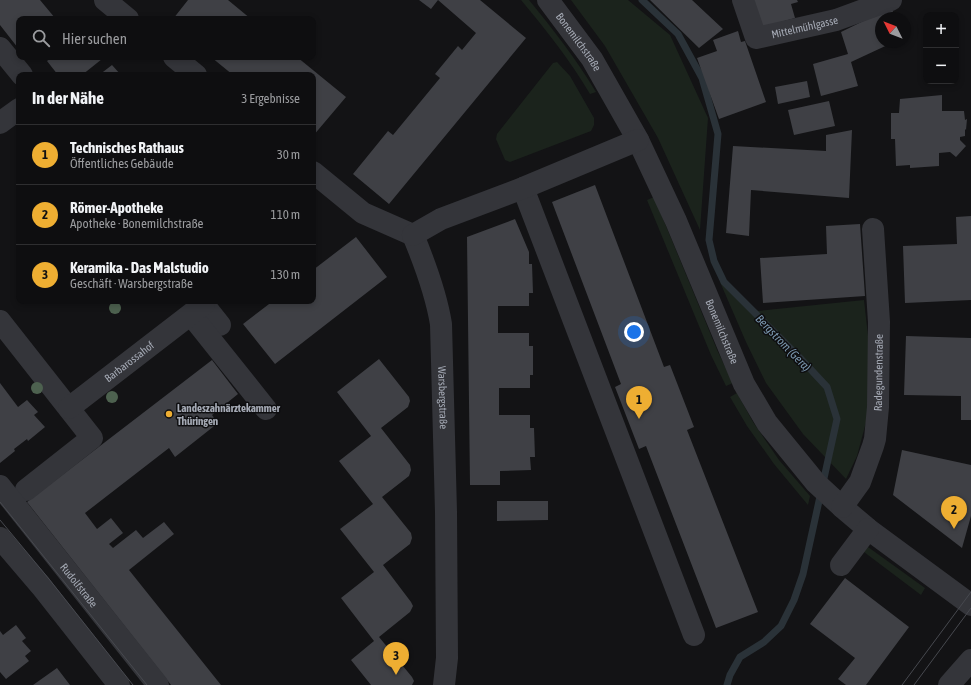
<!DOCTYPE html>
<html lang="de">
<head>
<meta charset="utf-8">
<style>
	body { margin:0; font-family:"Asap Condensed",sans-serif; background:#1c1c1e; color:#f1f3f6 }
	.controls { position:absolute; right:12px; top:12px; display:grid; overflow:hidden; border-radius:8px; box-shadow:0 2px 6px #0003 }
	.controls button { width:36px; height:36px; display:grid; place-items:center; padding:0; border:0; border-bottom:1px solid #2e2e30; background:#0e0e10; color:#f1f3f6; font:20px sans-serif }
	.compass { position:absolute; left:875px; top:12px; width:36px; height:36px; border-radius:50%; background:#0e0e10; box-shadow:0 2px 6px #0003; rotate:312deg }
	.you { position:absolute; left:634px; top:332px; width:14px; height:14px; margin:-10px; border:3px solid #fff; border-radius:50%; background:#1a73e8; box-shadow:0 0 0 6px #1a73e833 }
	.badge { display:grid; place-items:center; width:26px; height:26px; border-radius:50%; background:#eeae32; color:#111; font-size:13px; font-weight:700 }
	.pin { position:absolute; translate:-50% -33px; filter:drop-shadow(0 1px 2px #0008) }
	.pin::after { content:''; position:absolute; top:21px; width:14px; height:12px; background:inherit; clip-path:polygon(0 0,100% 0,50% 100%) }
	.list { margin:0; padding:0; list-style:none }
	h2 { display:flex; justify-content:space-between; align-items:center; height:52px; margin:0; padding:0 16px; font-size:17px }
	h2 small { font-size:13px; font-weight:400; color:#9b9c9f }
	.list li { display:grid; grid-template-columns:26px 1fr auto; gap:12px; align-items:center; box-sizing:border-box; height:60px; padding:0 16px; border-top:1px solid #2e2e30 }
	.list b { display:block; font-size:15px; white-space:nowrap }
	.list p { margin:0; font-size:13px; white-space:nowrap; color:#9b9c9f }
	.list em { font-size:13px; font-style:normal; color:#9b9c9f }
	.icon { flex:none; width:22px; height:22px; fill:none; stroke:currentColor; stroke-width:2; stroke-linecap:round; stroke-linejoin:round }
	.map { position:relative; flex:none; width:971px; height:685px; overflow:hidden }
	.search { position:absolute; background:#0e0e10; box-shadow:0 2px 6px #0003; left:16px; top:16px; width:300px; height:44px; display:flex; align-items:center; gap:10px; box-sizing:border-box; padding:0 14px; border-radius:8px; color:#9b9c9f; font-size:15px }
	.panel { position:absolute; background:#0e0e10; box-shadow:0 2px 6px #0003; left:16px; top:72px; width:300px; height:232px; border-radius:8px }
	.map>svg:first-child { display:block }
	.green { fill:#1b231c }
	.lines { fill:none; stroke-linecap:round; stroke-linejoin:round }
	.stream { stroke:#2a3238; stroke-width:7 }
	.building { fill:#3f4045 }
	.minor { stroke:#34353a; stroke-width:22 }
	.tram { stroke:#47494f; stroke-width:1 }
	.tree { fill:#4d614f }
	.poi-dot { fill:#eeae32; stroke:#0e0e10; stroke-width:1.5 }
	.labels { text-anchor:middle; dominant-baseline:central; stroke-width:3; stroke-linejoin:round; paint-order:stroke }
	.street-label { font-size:11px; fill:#a5aab5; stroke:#0e0e10 }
	.poi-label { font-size:11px; font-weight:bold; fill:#a5aab5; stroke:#0e0e10; text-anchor:start }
	.water-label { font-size:12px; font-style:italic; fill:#7c98b0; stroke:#0e0e10 }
</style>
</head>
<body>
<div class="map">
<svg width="971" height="685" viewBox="0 0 971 685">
	<rect width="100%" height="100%" fill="#131315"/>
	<path class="green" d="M521,0H529C553,29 576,59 596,92L590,94C570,60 546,30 521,0Z
		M571,0H628L670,35L708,118L700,230L658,138L605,46Z
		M557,62L570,76L594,118V125L591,131L510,162L505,160L496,139L497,134L553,63Z
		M654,197L718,352L733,383L726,386L711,355L647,200Z
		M720,282L758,311L864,300L871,363L868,415L857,456L846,479L803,434L766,383L746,342Z
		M737,393L753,422L779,460L810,496L808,505L774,464L747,426L730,397Z
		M868,547L925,588L921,595L860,549Z"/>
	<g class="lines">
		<path class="stream" d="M642,0L678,34L702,78L718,134L709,240L714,261L724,282L800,358L827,387L837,419L803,574L794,600L781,626L764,642L740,657L730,675L727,685"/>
	</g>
	<path class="building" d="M0,0H40L55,18L19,19V47L18,48L0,25Z
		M188,0H228L251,19H173Z
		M419,0H480L526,38L389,204L353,174L388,131L393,135L440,78L435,74L458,46L462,50L476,33L438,0L431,9Z
		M650,0H692L723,29L699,48Z
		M749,0H797L798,2L791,4L795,18L759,28Z
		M892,7L894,18H881V42H894L851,62L858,86L821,96L813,64L848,54L841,32Z
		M738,31L741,42L745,41L766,102L719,119L697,58L717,51L713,40Z
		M52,57H100L102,59L82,75H58L47,61Z
		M211,57H297L346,97L313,136V75H233Z
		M112,65L121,75H99Z
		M807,81L810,97L778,104L775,87Z
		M942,95V111H964L965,120L967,119L966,130L965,129V136L960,137V140L966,146L956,157L950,152L939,153V166L910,168V165L896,166L895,139H891V113H899L900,99Z
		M829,101L835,126L794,135L788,110Z
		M852,130L849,198L751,190L749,236L726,233L733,146L826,151V135Z
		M595,185L664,367L670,365L677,383L694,427L687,430L758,612L716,628L646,446L639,449L615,387L621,384L552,202Z
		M971,216V300L905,303L903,246L957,244L956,217Z
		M515,219L529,252V264H532L533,293H529V306H498V333H529V346H533V375H530V388H499V415H530V428H534L535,457H530L531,470L500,471V485H470L467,237Z
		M860,224L865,296L763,303L760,258L827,254L826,226Z
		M356,237L387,277L275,364L243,324L273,301H313V270Z
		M906,336L971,338V420H961V396L904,395Z
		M379,359L409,397L410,401L408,407L381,428L410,465L411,470L409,476L382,497L411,533L412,538L410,544L383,565L411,602L413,606L410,612L379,637L412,677L414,681L412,685H371L351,660L374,641L341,598L374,572L340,529L373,504L339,461L371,436L337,392Z
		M212,360L238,394L212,415L218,423L175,457L169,448L85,513L97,529L111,518L123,533L109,544L113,548L136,530L143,538L164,522L174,534L129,570L221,685H171L27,502Z
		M0,383L18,407L27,400L38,412L34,415L45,427L28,441L27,439L14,449L15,451L0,463Z
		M902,450L971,465V516L962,548L893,495Z
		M497,501H548V520L497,521Z
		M845,578L909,627L866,685H846L838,679L855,658L810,624Z
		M16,625L26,638L22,641L31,651L25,656L29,661L6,679L0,672V631L3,635Z
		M57,668L70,685H33Z"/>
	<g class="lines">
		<g class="minor">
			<path d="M105,0L128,19"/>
			<path id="s1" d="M548,0L592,59L638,140L676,221L744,384L767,423L816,483L842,507L868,529L971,605"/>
			<path id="s2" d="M743,0L756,38L836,20L891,0"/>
			<path d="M0,48L22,75"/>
			<path d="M174,57L196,75"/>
			<path d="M0,123L19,109"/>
			<path d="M313,172L363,213L413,235"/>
			<path d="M523,188L694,635"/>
			<path id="s3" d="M413,235C425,264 436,293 441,324L446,512L447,658L444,685"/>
			<path d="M413,235L441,219L523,188L638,140"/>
			<path d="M201,301L220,325"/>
			<path d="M191,315L266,409"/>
			<path d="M0,321L92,438L26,490"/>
			<path id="s4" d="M69,408L204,304"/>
			<path id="s5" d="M0,486L158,685"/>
			<path id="s6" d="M842,507L860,482L873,446L875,439L878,407L879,322L873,229"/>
			<path d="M0,538L41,586L119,685"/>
			<path d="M841,565L868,529"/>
			<path d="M949,685L971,660"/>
		</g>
		<path class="tram" d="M0,502L147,685
			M0,520L49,579L133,685
			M902,685L971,592
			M914,685L971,608"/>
	</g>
	<g class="tree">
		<circle cx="115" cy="308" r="6"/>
		<circle cx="37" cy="388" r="6"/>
		<circle cx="112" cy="397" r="6"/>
	</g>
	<circle class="poi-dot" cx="169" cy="414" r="4"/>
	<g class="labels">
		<g class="street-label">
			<text stroke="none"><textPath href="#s2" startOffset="90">Mittelmühlgasse</textPath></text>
			<text stroke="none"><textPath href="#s1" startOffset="52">Bonemilchstraße</textPath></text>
			<text stroke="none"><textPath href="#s1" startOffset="376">Bonemilchstraße</textPath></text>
			<text stroke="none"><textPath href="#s4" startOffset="76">Barbarossahof</textPath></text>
			<text stroke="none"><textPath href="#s6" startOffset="143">Radegundenstraße</textPath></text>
			<text stroke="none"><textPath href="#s3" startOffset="167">Warsbergstraße</textPath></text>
			<text stroke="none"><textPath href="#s5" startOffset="127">Rudolfstraße</textPath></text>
		</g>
		<g class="poi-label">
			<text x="177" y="408">Landeszahnärztekammer<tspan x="177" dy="13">Thüringen</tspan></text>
		</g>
		<g class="water-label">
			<text transform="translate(783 343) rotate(46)">Bergstrom (Gera)</text>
		</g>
	</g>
</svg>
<div class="controls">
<button>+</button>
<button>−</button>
</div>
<svg class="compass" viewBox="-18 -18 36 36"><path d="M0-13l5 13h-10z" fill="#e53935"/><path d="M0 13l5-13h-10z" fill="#9b9c9f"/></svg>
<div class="you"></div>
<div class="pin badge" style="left:639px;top:419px">1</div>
<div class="pin badge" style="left:954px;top:529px">2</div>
<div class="pin badge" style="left:396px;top:675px">3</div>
<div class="search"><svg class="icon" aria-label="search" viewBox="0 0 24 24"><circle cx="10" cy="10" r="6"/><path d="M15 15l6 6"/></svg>Hier suchen</div>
<section class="panel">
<h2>In der Nähe<small>3 Ergebnisse</small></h2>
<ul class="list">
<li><span class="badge">1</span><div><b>Technisches Rathaus</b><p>Öffentliches Gebäude</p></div><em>30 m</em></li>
<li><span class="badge">2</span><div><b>Römer-Apotheke</b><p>Apotheke · Bonemilchstraße</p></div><em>110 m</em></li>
<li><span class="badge">3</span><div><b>Keramika - Das Malstudio</b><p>Geschäft · Warsbergstraße</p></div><em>130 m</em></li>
</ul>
</section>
</div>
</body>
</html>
